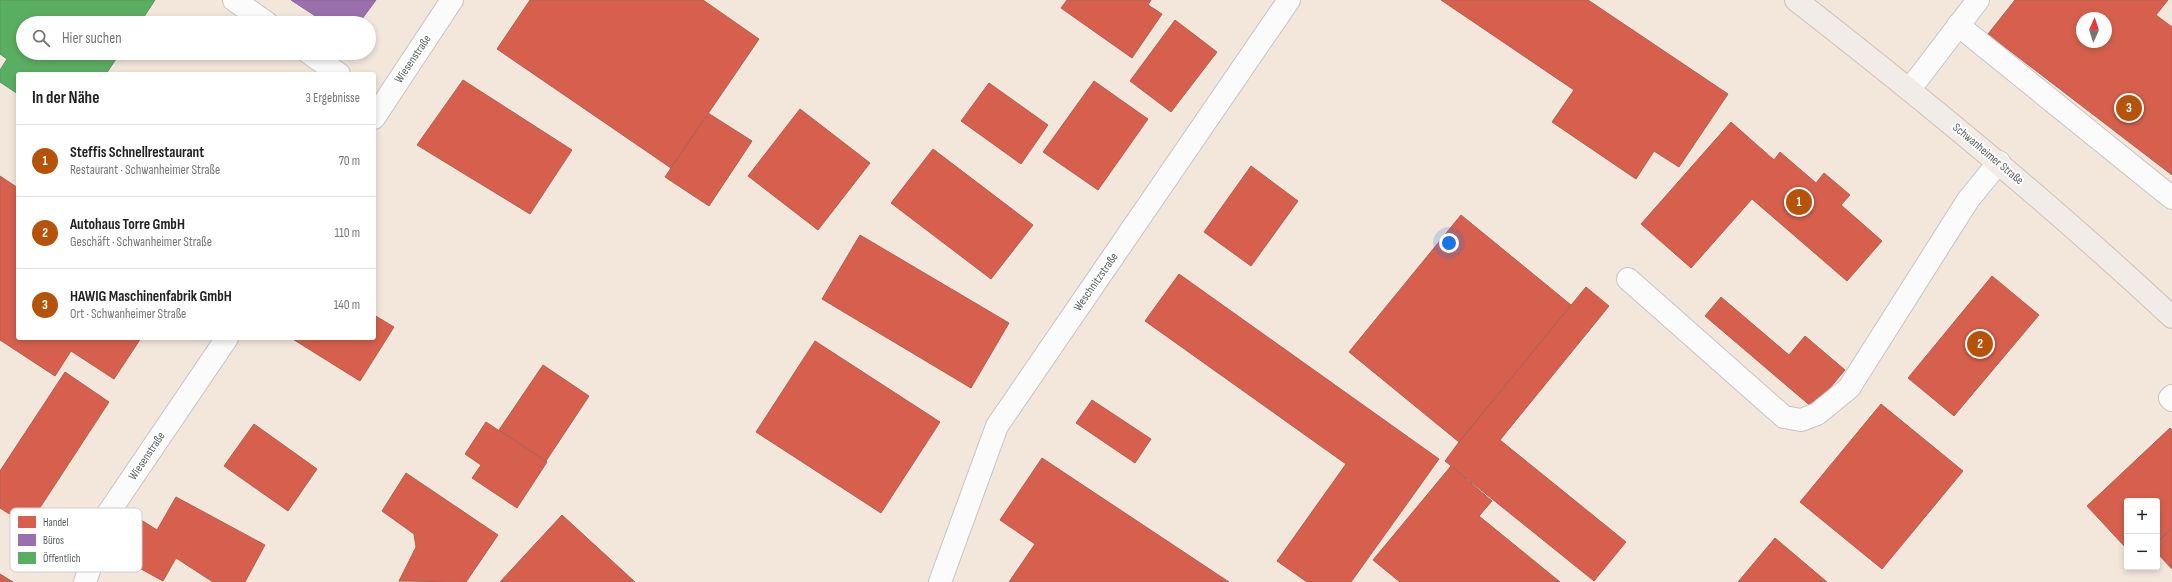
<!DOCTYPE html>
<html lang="de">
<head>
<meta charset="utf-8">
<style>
	body { margin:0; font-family:"Sofia Sans Condensed",sans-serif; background:#f6f6f6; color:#222 }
	.controls { position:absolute; right:12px; bottom:12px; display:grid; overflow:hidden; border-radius:4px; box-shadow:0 2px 6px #0003 }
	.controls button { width:36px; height:36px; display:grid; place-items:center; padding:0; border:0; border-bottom:1px solid #e0e0e0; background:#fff; color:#222; font:20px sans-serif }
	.compass { position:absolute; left:2076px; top:12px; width:36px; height:36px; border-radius:50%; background:#fff; box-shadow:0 2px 6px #0003; rotate:3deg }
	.you { position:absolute; left:1449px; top:243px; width:14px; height:14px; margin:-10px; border:3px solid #fff; border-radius:50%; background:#1a73e8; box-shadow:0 0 0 6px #1a73e833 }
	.badge { display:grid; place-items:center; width:26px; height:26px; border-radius:50%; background:#b45309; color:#fff; font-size:13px; font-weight:700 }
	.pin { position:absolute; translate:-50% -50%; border:2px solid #fff; box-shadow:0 1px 4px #0006 }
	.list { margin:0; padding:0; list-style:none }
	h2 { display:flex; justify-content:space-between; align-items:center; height:52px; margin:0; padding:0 16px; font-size:17px }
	h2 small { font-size:13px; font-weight:400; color:#767676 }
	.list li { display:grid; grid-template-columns:26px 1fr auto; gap:12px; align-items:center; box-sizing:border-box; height:72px; padding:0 16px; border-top:1px solid #e0e0e0 }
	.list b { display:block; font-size:15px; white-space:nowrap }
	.list p { margin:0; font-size:13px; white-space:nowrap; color:#767676 }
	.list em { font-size:13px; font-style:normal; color:#767676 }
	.icon { flex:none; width:22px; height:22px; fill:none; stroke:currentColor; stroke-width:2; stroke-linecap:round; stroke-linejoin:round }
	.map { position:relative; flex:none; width:2172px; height:582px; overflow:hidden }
	.search { position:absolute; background:#fff; box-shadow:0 2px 6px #0003; left:16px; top:16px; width:360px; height:44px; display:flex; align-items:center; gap:10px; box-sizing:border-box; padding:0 14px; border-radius:22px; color:#767676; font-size:15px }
	.panel { position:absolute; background:#fff; box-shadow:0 2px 6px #0003; left:16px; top:72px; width:360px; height:268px; border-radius:4px }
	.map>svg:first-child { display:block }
	.commercial { fill:#f3e7dc; fill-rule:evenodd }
	.shops { fill:#d6604d; stroke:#b06053; fill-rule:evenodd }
	.offices { fill:#9970ab; stroke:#866b95 }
	.public { fill:#5aae61; stroke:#5a9661 }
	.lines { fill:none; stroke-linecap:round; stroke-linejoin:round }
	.minor-casing { stroke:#c5c4c4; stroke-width:24 }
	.major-casing { stroke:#d0bfb2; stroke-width:24 }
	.minor { stroke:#fcfbfb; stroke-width:22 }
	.major { stroke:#f1ece7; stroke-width:22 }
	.labels { text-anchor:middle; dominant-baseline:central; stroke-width:4; stroke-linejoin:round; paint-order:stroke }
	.street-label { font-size:12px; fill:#595f61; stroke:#fff }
	.key { fill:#fff; stroke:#cdcfd0; stroke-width:1 }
	.key-label { font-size:11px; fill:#595f61 }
</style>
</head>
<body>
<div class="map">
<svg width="2172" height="582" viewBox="0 0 2172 582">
	<rect width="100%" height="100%" fill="#e9e6e4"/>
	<path class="commercial" d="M0,0H2172V582H0ZM2082,18H2106V42H2082ZM23,23H369V53H23ZM18,74H374V338H18ZM2127,501H2157V567H2127Z"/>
	<path class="shops" d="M530,0H703L759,39L671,168L497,49Z
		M1067,0H1151L1148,5L1162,14L1132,58L1061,8Z
		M1441,0H1588L1728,94L1679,167L1654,151L1636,179L1552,122L1574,90Z
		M2015,0H2168L2156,15L2172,27V175L1988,34ZM2082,18H2106V42H2082Z
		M1175,20L1217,52L1171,112L1130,81Z
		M463,80L572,150L530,214L417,145Z
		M1094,81L1148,119L1098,190L1043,152Z
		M989,83L1048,125L1021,164L961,121Z
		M800,109L870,163L818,230L748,176Z
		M708,113L752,141L709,206L665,177Z
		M1731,122L1774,160L1780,152L1816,183L1824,173L1850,195L1841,205L1882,241L1847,281L1752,199L1691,268L1641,224Z
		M933,149L1033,225L991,279L891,203Z
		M1251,166L1298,201L1251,266L1204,232Z
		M0,176L18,188V338H141L114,379L71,351L55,376L0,340Z
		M1461,215L1571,305L1459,442L1349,352Z
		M860,235L1009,323L971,388L822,299Z
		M1179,274L1439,459L1351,582H1307L1277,561L1346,464L1145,321Z
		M1992,276L2039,315L1954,416L1908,378Z
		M1586,287L1609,306L1500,440L1626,542L1594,581L1445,461L1459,442Z
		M1721,297L1789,355L1805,336L1845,370L1813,408L1705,316Z
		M374,315L394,327L360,381L291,338H374Z
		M815,341L940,422L881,513L756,432Z
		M543,365L589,396L546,461L499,430Z
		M65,372L109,402L28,526L0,508V471Z
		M1092,400L1151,439L1135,463L1076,423Z
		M1881,404L1963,471L1882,569L1800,502Z
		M486,422L547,462L517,508L472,478L481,465L465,454Z
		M254,424L317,469L288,511L224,466Z
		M2170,428L2172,430V528L2157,542V501H2127V549L2087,506Z
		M1042,458L1229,582H1009L1035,544L1000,520Z
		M1451,466L1492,501L1479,516L1560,582H1400L1373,560Z
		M406,473L498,535L466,582L399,581L416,547L414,534L382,511Z
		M176,497L265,545L245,582H213L176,558L163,581L132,564L139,551L124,543L138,518L157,530Z
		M562,515L635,582H500Z
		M2172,528V569L2157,553V542Z
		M1775,538L1827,582H1738Z
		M0,574L13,582H0Z"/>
	<path class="offices" d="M291,0H376L359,23H326Z"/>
	<path class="public" d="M0,0H155L140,23H23V53H120L106,74H18V94L0,82V70L7,59L0,54Z"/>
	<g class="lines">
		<g class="minor-casing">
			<path id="minor" d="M234,0L267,23
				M1958,25L2172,198
				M309,53L339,74
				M1910,89L1978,0
				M374,118L452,0
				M1628,279L1784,417L1801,420L1817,414L1849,388L1968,200L1999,162
				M2172,396L2170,398L2172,400
				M85,582L109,512L227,338
				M940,582L997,426L1289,0"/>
		</g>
		<g class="major-casing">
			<path id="major" d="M1796,0C1926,101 2052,205 2172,317"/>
		</g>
		<use href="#minor" class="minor"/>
		<use href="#major" class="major"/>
	</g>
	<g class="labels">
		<g class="street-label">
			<text transform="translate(413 59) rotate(-56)">Wiesenstraße</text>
			<text transform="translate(1988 154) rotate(40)">Schwanheimer Straße</text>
			<text transform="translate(1096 282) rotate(-55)">Weschnitzstraße</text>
			<text transform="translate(147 456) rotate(-56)">Wiesenstraße</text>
		</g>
	</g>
	<rect x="10" y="508" width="132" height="64" rx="6" class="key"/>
	<rect x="18" y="516" width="18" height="12" fill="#d6604d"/>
	<rect x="18" y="534" width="18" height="12" fill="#9970ab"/>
	<rect x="18" y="552" width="18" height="12" fill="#5aae61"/>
	<g class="key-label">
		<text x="43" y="526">Handel</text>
		<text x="43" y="544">Büros</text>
		<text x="43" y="562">Öffentlich</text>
	</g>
</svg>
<div class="controls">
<button>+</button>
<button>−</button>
</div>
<svg class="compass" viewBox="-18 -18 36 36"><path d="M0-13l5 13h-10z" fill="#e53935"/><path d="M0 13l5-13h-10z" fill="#767676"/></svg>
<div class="you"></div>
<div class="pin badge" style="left:1799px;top:202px">1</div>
<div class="pin badge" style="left:1980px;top:344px">2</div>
<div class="pin badge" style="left:2129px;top:108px">3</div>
<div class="search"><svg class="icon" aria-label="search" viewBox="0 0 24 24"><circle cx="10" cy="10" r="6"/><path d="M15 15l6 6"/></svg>Hier suchen</div>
<section class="panel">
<h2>In der Nähe<small>3 Ergebnisse</small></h2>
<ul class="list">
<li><span class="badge">1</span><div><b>Steffis Schnellrestaurant</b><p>Restaurant · Schwanheimer Straße</p></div><em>70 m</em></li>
<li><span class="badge">2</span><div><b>Autohaus Torre GmbH</b><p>Geschäft · Schwanheimer Straße</p></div><em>110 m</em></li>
<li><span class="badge">3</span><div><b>HAWIG Maschinenfabrik GmbH</b><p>Ort · Schwanheimer Straße</p></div><em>140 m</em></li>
</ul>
</section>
</div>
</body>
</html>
